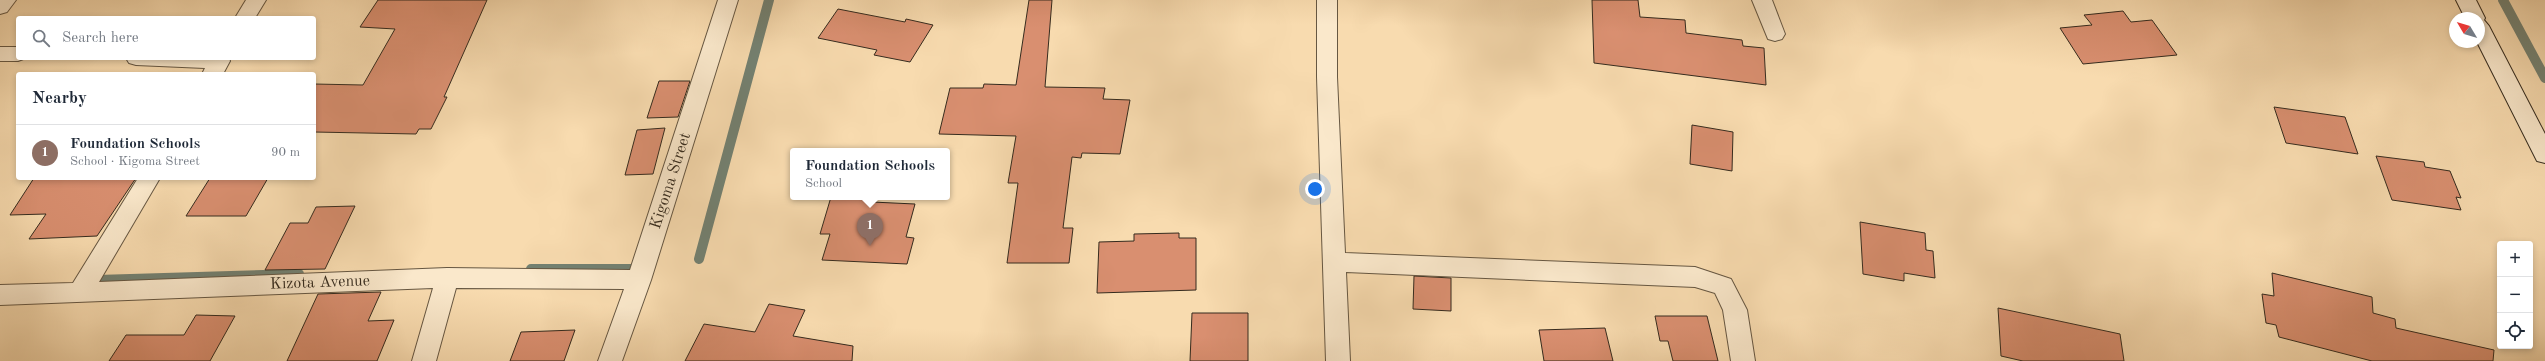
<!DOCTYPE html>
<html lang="en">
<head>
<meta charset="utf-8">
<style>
	body { margin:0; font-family:"Old Standard TT",serif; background:#f2f2f3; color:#1f2937 }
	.controls { position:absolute; right:12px; bottom:12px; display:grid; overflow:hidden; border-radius:4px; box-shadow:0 2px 6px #0003 }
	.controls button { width:36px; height:36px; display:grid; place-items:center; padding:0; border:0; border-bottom:1px solid #e0e1e3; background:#fff; color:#1f2937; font:20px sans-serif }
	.compass { position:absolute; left:2449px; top:12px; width:36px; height:36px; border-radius:50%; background:#fff; box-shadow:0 2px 6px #0003; rotate:308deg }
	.you { position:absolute; left:1315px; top:189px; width:14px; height:14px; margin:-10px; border:3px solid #fff; border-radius:50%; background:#1a73e8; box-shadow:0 0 0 6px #1a73e833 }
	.badge { display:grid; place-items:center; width:26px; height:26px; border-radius:50%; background:#1a73e8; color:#fff; font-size:13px; font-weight:700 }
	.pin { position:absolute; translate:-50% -33px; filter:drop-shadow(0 1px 2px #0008) }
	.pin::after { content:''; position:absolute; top:21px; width:14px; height:12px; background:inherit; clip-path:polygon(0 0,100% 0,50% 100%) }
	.popup { position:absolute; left:790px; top:148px; width:160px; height:52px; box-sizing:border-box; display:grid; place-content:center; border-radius:4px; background:#fff; filter:drop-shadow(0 1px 3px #0005); font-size:13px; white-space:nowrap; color:#747a83 }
	.popup b { font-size:15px; color:#1f2937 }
	.popup::after { content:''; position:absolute; left:50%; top:100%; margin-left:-8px; border:8px solid transparent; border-top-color:#fff }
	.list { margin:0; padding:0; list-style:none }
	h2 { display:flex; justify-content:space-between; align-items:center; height:52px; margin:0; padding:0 16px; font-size:17px }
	h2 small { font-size:13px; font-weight:400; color:#747a83 }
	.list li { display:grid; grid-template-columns:26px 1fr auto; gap:12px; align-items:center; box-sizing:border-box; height:56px; padding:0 16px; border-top:1px solid #e0e1e3 }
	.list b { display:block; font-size:15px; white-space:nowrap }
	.list p { margin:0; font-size:13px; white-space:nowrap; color:#747a83 }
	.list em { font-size:13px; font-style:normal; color:#747a83 }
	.icon { flex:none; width:22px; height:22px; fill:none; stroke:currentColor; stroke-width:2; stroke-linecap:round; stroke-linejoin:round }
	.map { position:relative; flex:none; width:2545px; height:361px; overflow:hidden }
	.search { position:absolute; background:#fff; box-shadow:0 2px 6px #0003; left:16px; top:16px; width:300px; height:44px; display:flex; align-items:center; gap:10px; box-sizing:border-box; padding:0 14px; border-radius:4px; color:#747a83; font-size:15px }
	.panel { position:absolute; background:#fff; box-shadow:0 2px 6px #0003; left:16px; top:72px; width:300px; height:108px; border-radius:4px }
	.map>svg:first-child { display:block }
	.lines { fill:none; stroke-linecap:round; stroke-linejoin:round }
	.stream { stroke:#738172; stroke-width:10 }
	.building { fill:#d98f70; stroke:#352b1e }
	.minor-casing { stroke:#665742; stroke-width:2 }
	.secondary-casing { stroke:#352b1e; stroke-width:2 }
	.minor { fill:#fae8cb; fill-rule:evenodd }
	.secondary { fill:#fae8cb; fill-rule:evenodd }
	.labels { text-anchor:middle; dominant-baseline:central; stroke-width:3; stroke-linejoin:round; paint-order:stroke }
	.street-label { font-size:16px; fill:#352b1e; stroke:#fae8cb }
</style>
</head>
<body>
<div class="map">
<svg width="2545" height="361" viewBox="0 0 2545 361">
	<rect width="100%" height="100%" fill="#f8dbaf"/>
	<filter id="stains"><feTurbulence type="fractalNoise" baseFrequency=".005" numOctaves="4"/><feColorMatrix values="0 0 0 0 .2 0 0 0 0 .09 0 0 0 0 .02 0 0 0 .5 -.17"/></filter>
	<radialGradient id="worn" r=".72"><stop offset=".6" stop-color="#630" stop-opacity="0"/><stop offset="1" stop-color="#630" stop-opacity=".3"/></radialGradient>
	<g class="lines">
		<path class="stream" d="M2503,0L2545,78
			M699,259L769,0
			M531,269H633
			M88,284L97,280L299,274"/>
	</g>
	<path class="building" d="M378,0H487L444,97H447L431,129H419L416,134L314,132V84L363,85L395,29L360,27Z
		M1029,0H1052L1045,87L1105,88L1103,99L1130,100L1120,154L1082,153L1081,158L1072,157L1063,228H1073L1069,263H1007L1018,183H1008L1016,136L939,134L950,88H983L984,84L1016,85Z
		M1592,0H1638L1640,17L1685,20L1686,33L1742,40L1743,46L1764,48L1766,85L1594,63Z
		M838,9L905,22L906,19L933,25L910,62L874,55L877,50L818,38Z
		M2123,11L2131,22L2152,20L2177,55L2083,64L2060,28L2092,25L2084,15Z
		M659,81H690L678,117L647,118Z
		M2274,107L2345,117L2358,154L2286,143Z
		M1692,125L1733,132L1732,171L1690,164Z
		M665,128L653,174L625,175L637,130Z
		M2376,156L2424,162L2425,167L2450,171L2461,198L2456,197L2461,210L2392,200Z
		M34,178H136L97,236L29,239L46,214L10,215Z
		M210,178H268L246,216H186Z
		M831,197H874L872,202L915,204L906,237L914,238L907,264L822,260L830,234H820Z
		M355,206L325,269L265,270L290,223H308L316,207Z
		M1860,222L1925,233L1926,250L1933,251L1935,278L1904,273V281L1863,274Z
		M1179,233V238H1196V290L1097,293L1099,242L1134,241V234Z
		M2272,273L2372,297L2373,313L2395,319L2396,328L2494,350L2493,361H2372L2279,337L2276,325L2266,323L2262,294L2274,296Z
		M1414,276L1451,278V311L1413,309Z
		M381,292L368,321L394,320L377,361H287L318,294Z
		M769,304L805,310L793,336L853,346L852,361H685L704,324L755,332Z
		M1998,308L2120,334L2124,361H2023L2001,356Z
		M1192,313H1248V361H1190Z
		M196,315L235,316L210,361H109L126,335H184Z
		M1655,316H1707L1718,361H1673L1668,341H1660Z
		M1605,328L1613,361H1544L1539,330Z
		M575,330L564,361H510L521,332Z"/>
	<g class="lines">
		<g class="minor-casing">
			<path id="minor" d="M0,0H16L7,12L0,14Z
				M246,0H266L255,18H235Z
				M718,0H738L651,280L622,361H598L624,289L456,288L436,361H412L433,288L0,305V285L73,283L138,178H160L99,282L447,268L630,270Z
				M1317,0H1337V77L1345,253L1695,267L1731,279L1747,310L1755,361H1731L1723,310L1715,293L1695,287L1346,272L1350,361H1326L1317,77Z
				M1752,0H1772L1785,34L1782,39L1775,41L1768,39Z
				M0,47H18V58H26L18,61H0Z
				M126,58H229L230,61L223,74H202L205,68L136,65L129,63Z"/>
		</g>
		<g class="secondary-casing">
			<path id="secondary" d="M2456,0H2476L2485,18L2484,20L2489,26L2545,134V163L2537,161L2477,42H2479V18H2465Z"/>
		</g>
		<use href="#minor" class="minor"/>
		<use href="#secondary" class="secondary"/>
	</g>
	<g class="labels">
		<g class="street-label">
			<text transform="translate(671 181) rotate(-72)">Kigoma Street</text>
			<text transform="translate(320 283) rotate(-2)">Kizota Avenue</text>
		</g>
	</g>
	<rect width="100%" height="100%" filter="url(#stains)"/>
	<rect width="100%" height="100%" fill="url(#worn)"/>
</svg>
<div class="controls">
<button>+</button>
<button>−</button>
<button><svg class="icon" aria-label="locate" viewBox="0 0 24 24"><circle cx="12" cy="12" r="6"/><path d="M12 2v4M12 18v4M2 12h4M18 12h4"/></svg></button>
</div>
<svg class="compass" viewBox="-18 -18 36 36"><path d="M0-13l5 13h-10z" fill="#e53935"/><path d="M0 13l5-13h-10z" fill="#747a83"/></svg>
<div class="you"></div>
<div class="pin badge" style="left:870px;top:246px;background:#8d6e63">1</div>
<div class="popup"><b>Foundation Schools</b>School</div>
<div class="search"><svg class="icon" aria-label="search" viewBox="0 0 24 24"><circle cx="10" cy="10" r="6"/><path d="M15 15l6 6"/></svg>Search here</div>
<section class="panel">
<h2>Nearby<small></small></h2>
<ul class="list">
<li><span class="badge" style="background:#8d6e63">1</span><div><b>Foundation Schools</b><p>School · Kigoma Street</p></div><em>90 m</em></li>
</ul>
</section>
</div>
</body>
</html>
